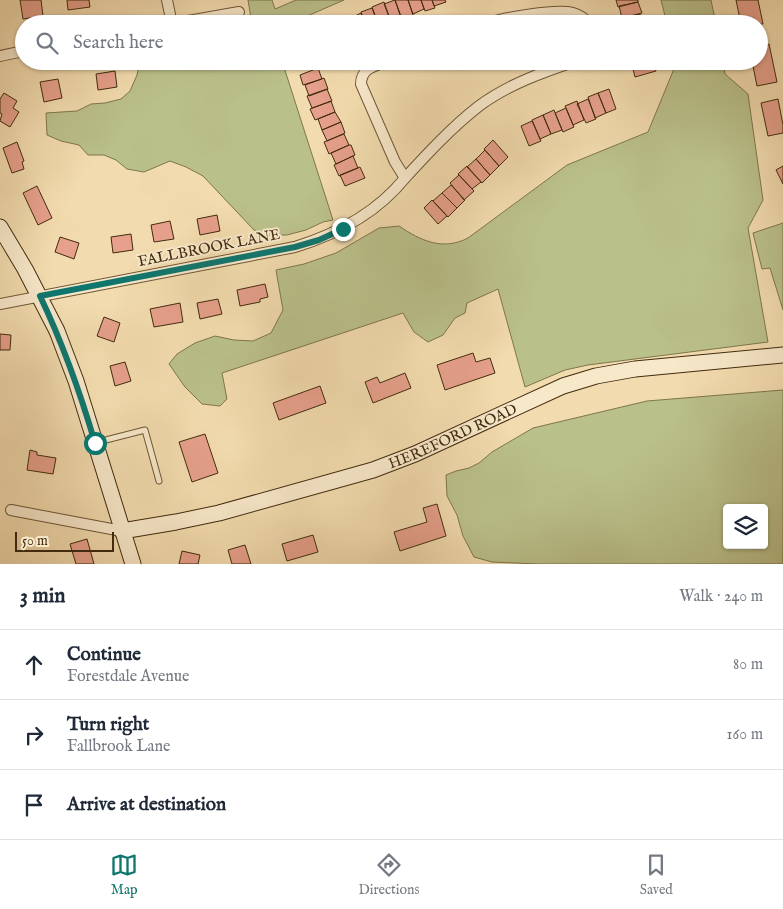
<!DOCTYPE html>
<html lang="en">
<head>
<meta charset="utf-8">
<style>
	body { margin:0; font-family:"IM FELL English",serif; background:#f6f6f7; color:#1f2937 }
	.controls { position:absolute; right:15px; bottom:15px; display:grid; overflow:hidden; border-radius:5px; box-shadow:0 1px 4px #0004 }
	.controls button { width:45px; height:45px; display:grid; place-items:center; padding:0; border:0; border-bottom:1px solid #e0e1e3; background:#fff; color:#1f2937; font:25px sans-serif }
	.scale { position:absolute; left:15px; bottom:12px; width:99px; box-sizing:border-box; padding-left:5px; border:2px solid #422b0f; border-top:0; font-size:14px; line-height:18px; white-space:nowrap; color:#422b0f; -webkit-text-stroke:4px #f7e8ca; paint-order:stroke }
	.stop { position:absolute; width:15px; height:15px; margin:-11px; border:4px solid #0f766e; border-radius:50%; background:#fff }
	.stop.end { background:#0f766e; border-color:#fff; box-shadow:0 1px 5px #0008 }
	.list { margin:0; padding:0; list-style:none }
	h2 { display:flex; justify-content:space-between; align-items:center; height:65px; margin:0; padding:0 20px; font-size:21px }
	h2 small { font-size:16px; font-weight:400; color:#747a83 }
	.list li { display:grid; grid-template-columns:32px 1fr auto; gap:15px; align-items:center; box-sizing:border-box; height:70px; padding:0 20px; border-top:1px solid #e0e1e3 }
	.list b { display:block; font-size:19px; white-space:nowrap }
	.list p { margin:0; font-size:16px; white-space:nowrap; color:#747a83 }
	.list em { font-size:16px; font-style:normal; color:#747a83 }
	.icon { flex:none; width:28px; height:28px; fill:none; stroke:currentColor; stroke-width:2; stroke-linecap:round; stroke-linejoin:round }
	.map { position:relative; flex:none; width:783px; height:564px; overflow:hidden }
	.search { position:absolute; background:#fff; box-shadow:0 1px 4px #0004; left:15px; right:15px; top:15px; height:55px; display:flex; align-items:center; gap:12px; box-sizing:border-box; padding:0 18px; border-radius:28px; color:#747a83; font-size:19px }
	.sheet { height:275px; background:#fff }
	nav { display:flex; justify-content:space-around; align-items:center; box-sizing:border-box; height:70px; border-top:1px solid #e0e1e3; background:#fff; font-size:14px; color:#747a83 }
	nav a { display:grid; justify-items:center; gap:2px }
	nav .on { color:#0f766e }
	.map>svg:first-child { display:block }
	.green { fill:#bac08a; stroke:#7e764c; fill-rule:evenodd }
	.building { fill:#e6a08b; stroke:#422b0f }
	.lines { fill:none; stroke-linecap:round; stroke-linejoin:round }
	.lane-casing { stroke:#6e5737; stroke-width:7 }
	.street-casing { stroke:#6e5737; stroke-width:12 }
	.secondary-casing { stroke:#422b0f; stroke-width:17 }
	.lane { stroke:#f7e8ca; stroke-width:5 }
	.street { stroke:#f7e8ca; stroke-width:10 }
	.secondary { stroke:#f7e8ca; stroke-width:15 }
	.route { stroke:#0f766e; stroke-width:6 }
	.labels { text-anchor:middle; dominant-baseline:central; stroke-width:4; stroke-linejoin:round; paint-order:stroke }
	.street-label { font-size:15px; fill:#422b0f; stroke:#f7e8ca }
</style>
</head>
<body>
<div class="map">
<svg width="783" height="564" viewBox="0 0 783 564">
	<rect width="100%" height="100%" fill="#f2dbae"/>
	<filter id="stains"><feTurbulence type="fractalNoise" baseFrequency=".004" numOctaves="4"/><feColorMatrix values="0 0 0 0 .2 0 0 0 0 .09 0 0 0 0 .02 0 0 0 .5 -.17"/></filter>
	<radialGradient id="worn" r=".72"><stop offset=".6" stop-color="#630" stop-opacity="0"/><stop offset="1" stop-color="#630" stop-opacity=".3"/></radialGradient>
	<path class="green" d="M248,0H272L275,9L296,0H344L289,24H252Z
		M661,0H711L716,24H667Z
		M140,61H282L333,220L323,222L306,230L287,235H266L254,230L203,176L186,167L170,161L144,172L127,169L116,160L104,155H88L79,145L61,141L47,135L46,113L77,111L91,104L105,103L121,99L130,91L137,75Z
		M676,61H723L725,74L748,94L763,200L748,228L768,342L588,365L565,370L525,387L498,289L467,303L465,313L455,318L443,335L428,342L414,332L403,313L222,373L227,399L220,406L202,404L185,387L169,364L177,354L195,343L215,336L234,340L253,341L271,333L283,310L276,270L304,264L336,253L379,228L399,226C421,241 443,251 468,238L567,165L648,132L676,64Z
		M783,223V310L770,268L762,269L753,233Z
		M783,390V564H538L492,562L474,557L463,536L457,515L447,496L446,475L456,471L469,468L479,463L492,452L533,428L647,401ZM727,508H764V545H727Z"/>
	<path class="building" d="M20,0H41L43,16L23,19Z
		M67,0H89L90,7L68,10Z
		M395,0L402,21L392,24L384,4Z
		M395,0H408L413,15L402,19Z
		M408,0H421L424,9L413,14Z
		M421,0H432L435,8L425,11Z
		M432,0H445L446,2L434,6Z
		M616,0H638V2L618,7Z
		M736,0H758L763,24H741Z
		M384,2L391,22L378,24L372,7Z
		M638,2L642,13L622,18L619,6Z
		M372,8L378,24H365L361,12Z
		M361,13L365,24H353L351,18Z
		M640,14L642,24H620L619,19Z
		M350,16L353,24H340L338,20Z
		M769,44L777,82L757,86L752,61H759V47Z
		M646,61H653L656,71L635,77L632,65Z
		M318,68L322,79L303,85L300,75Z
		M115,71L117,87L98,90L96,74Z
		M324,78L328,89L309,96L305,85Z
		M58,79L62,98L44,102L40,82Z
		M327,89L332,101L312,108L307,96Z
		M609,89L616,109L606,113L598,93Z
		M4,93L17,101L13,108L19,112L10,127L0,121L2,114L0,113V99Z
		M598,93L606,113L595,118L588,97Z
		M588,99L596,119L586,123L577,104Z
		M778,99L783,125V133L768,136L761,103Z
		M331,101L335,112L315,120L310,109Z
		M577,101L584,120L573,125L565,106Z
		M566,108L574,127L563,132L555,113Z
		M554,110L562,130L551,134L543,115Z
		M335,112L341,122L322,130L318,119Z
		M543,115L551,134L540,139L532,120Z
		M532,121L541,141L529,146L521,126Z
		M341,122L345,133L327,141L322,130Z
		M344,134L349,145L329,154L324,142Z
		M493,140L508,157L499,166L484,149Z
		M17,142L24,161L22,162L24,169L12,173L3,148Z
		M349,145H351L355,155L336,164L331,153Z
		M485,150L499,166L490,175L476,159Z
		M353,156L358,168L339,176L334,165Z
		M476,159L490,175L482,183L467,167Z
		M467,166L481,182L472,189L458,174Z
		M783,166V184L776,170Z
		M360,167L365,178L345,186L340,175Z
		M459,175L474,191L464,200L450,183Z
		M451,185L465,200L457,208L442,193Z
		M37,186L52,218L38,225L23,193Z
		M442,193L457,208L448,217L433,201Z
		M432,200L447,216L438,224L424,208Z
		M217,215L220,231L200,235L197,219Z
		M170,221L174,239L154,242L151,225Z
		M131,234L133,250L113,253L111,237Z
		M60,237L79,243L74,259L55,252Z
		M265,284L268,297L260,299V302L240,306L237,290Z
		M218,299L222,314L200,319L197,303Z
		M180,303L183,322L154,327L150,309Z
		M104,317L120,323L114,342L97,336Z
		M0,334L11,335L10,350H0Z
		M473,353L476,362L490,358L495,373L445,390L437,365Z
		M125,362L131,381L115,386L110,366Z
		M405,373L411,388L373,403L365,382L377,377L380,383Z
		M320,386L326,403L279,420L273,403Z
		M205,434L218,473L192,482L179,442Z
		M30,450L37,452V455L56,458L53,474L27,470Z
		M437,504L446,536L400,551L394,532L427,522L423,508Z
		M313,535L318,552L287,561L282,544Z
		M87,539L94,564H76L70,544Z
		M245,545L251,564H232L228,550Z
		M182,551L200,555L198,564H179Z"/>
	<g class="lines">
		<g class="lane-casing">
			<path id="lane" d="M98,442L145,430L159,481"/>
		</g>
		<g class="street-casing">
			<path id="street" d="M167,0L172,24
				M171,24L239,12
				M487,24C504,17 556,9 573,13C580,15 585,18 589,24
				M0,56L24,51
				M388,61C375,66 361,68 361,84L395,162L405,178C428,153 452,127 479,106C507,85 543,72 576,61
				M0,304L295,247C337,234 376,214 405,178
				M11,510L122,531"/>
		</g>
		<g class="secondary-casing">
			<g id="secondary">
				<path d="M0,227L25,269L57,331L76,381L133,564"/>
				<path id="s1" d="M122,531L176,522L219,513L373,470L415,454L563,386L596,376L635,369L783,355"/>
			</g>
		</g>
		<use href="#lane" class="lane"/>
		<use href="#street" class="street"/>
		<use href="#secondary" class="secondary"/>
	</g>
	<g class="lines">
		<path class="route" d="M95,443C80,392 63,344 40,296L295,247L319,240L343,229"/>
	</g>
	<g class="labels">
		<g class="street-label">
			<text transform="translate(209 248) rotate(-11)">FALLBROOK LANE</text>
			<text stroke="none"><textPath href="#s1" startOffset="345">HEREFORD ROAD</textPath></text>
		</g>
	</g>
	<rect width="100%" height="100%" filter="url(#stains)"/>
	<rect width="100%" height="100%" fill="url(#worn)"/>
</svg>
<div class="controls">
<button><svg class="icon" aria-label="layers" viewBox="0 0 24 24"><path d="M12 4l9 5-9 5-9-5zM3 14l9 5 9-5"/></svg></button>
</div>
<div class="scale">50 m</div>
<div class="stop" style="left:95px;top:443px"></div>
<div class="stop end" style="left:343px;top:229px"></div>
<div class="search"><svg class="icon" aria-label="search" viewBox="0 0 24 24"><circle cx="10" cy="10" r="6"/><path d="M15 15l6 6"/></svg>Search here</div>
</div>
<section class="sheet">
<h2>3 min<small>Walk · 240 m</small></h2>
<ul class="list">
<li><svg class="icon" aria-label="ahead" viewBox="0 0 24 24"><path d="M12 20V5M6 11l6-6 6 6"/></svg><div><b>Continue</b><p>Forestdale Avenue</p></div><em>80 m</em></li>
<li><svg class="icon" aria-label="right" viewBox="0 0 24 24"><path d="M7 20v-9h11M14 6l5 5-5 5"/></svg><div><b>Turn right</b><p>Fallbrook Lane</p></div><em>160 m</em></li>
<li><svg class="icon" aria-label="arrive" viewBox="0 0 24 24"><path d="M6 21V4h12l-3 4 3 4H6"/></svg><div><b>Arrive at destination</b></div></li>
</ul>
</section>
<nav>
<a class="on"><svg class="icon" aria-label="map" viewBox="0 0 24 24"><path d="M3 6l6-2 6 2 6-2v14l-6 2-6-2-6 2zM9 4v14M15 6v14"/></svg>Map</a>
<a><svg class="icon" aria-label="directions" viewBox="0 0 24 24"><path d="M12 3l9 9-9 9-9-9zM9 14v-3h6M13 9l2 2-2 2"/></svg>Directions</a>
<a><svg class="icon" aria-label="saved" viewBox="0 0 24 24"><path d="M7 4h10v16l-5-4-5 4z"/></svg>Saved</a>
</nav>
</body>
</html>
